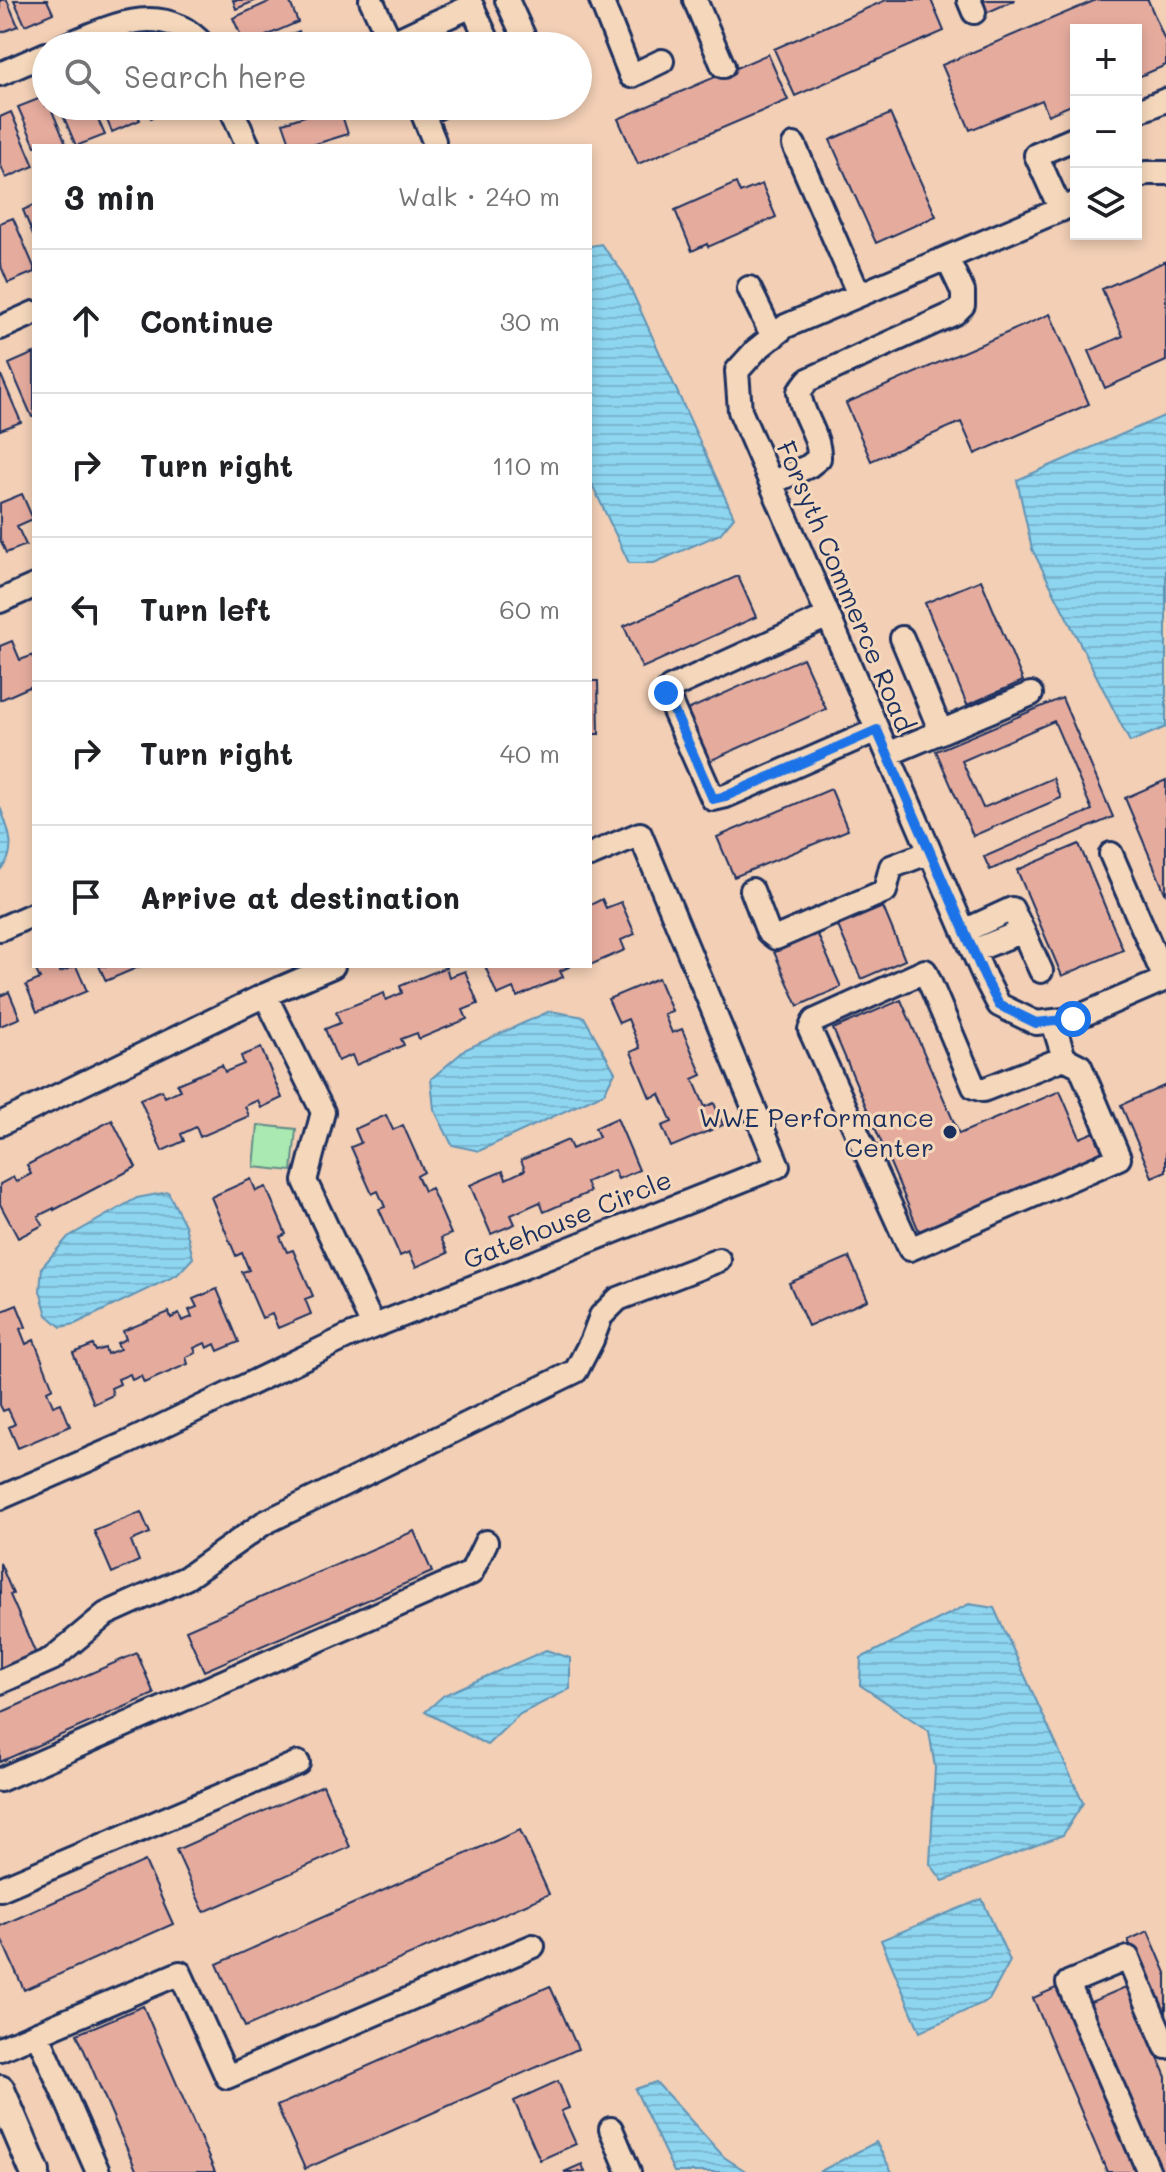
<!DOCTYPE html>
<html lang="en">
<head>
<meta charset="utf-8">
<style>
	body { margin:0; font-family:Mali,sans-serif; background:#f6f6f6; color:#202124 }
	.controls { position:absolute; right:24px; top:24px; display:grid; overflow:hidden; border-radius:0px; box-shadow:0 4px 12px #0003 }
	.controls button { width:72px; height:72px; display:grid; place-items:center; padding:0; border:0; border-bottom:2px solid #e0e0e0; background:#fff; color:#202124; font:40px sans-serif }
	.stop { position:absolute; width:24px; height:24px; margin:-18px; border:6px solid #1a73e8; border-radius:50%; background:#fff }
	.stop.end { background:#1a73e8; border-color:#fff; box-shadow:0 2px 8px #0008 }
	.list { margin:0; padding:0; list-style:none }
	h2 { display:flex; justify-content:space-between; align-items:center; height:104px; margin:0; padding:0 32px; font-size:34px }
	h2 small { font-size:26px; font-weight:400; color:#757577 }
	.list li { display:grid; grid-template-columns:52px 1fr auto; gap:24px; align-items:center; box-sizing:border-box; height:144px; padding:0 32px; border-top:2px solid #e0e0e0 }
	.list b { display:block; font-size:30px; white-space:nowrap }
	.list em { font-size:26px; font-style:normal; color:#757577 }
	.icon { flex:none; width:44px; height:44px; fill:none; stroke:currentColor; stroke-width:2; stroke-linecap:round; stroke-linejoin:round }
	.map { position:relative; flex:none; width:1166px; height:2172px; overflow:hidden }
	.search { position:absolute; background:#fff; box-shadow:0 4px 12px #0003; left:32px; top:32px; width:560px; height:88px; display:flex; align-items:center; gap:20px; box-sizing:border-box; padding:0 28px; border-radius:44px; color:#757577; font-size:30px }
	.panel { position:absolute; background:#fff; box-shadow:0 4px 12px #0003; left:32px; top:144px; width:560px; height:824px; border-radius:0px }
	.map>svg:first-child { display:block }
	.park { fill:#aae9b1; stroke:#628c88; stroke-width:2 }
	.water { fill:url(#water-rules); stroke:#6093b5; stroke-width:2 }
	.building { fill:#e5ac9e; stroke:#1b2f5e; stroke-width:2 }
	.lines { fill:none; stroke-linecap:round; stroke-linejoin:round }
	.minor-casing { stroke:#1b2f5e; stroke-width:28 }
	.major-casing { stroke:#1b2f5e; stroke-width:34 }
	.minor { stroke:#f5d8bb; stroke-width:22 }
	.major { stroke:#f5d8bb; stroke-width:28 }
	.route { stroke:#1a73e8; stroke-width:10 }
	.poi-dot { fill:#1b2f5e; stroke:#f5d8bb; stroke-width:3 }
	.labels { text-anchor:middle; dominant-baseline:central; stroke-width:6; stroke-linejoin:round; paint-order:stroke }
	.street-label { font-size:26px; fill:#1b2f5e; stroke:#f5d8bb }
	.poi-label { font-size:26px; fill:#1b2f5e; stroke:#f5d8bb; text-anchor:end }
</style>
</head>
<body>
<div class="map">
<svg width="1166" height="2172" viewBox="0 0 1166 2172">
	<defs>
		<pattern id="water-rules" width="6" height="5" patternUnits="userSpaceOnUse" patternTransform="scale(2)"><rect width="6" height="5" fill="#8ed5ef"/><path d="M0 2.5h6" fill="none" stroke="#7ab7cf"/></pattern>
	</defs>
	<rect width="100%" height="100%" fill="#f2cfb5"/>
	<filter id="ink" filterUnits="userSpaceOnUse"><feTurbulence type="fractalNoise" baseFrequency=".0125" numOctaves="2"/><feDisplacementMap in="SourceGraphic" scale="16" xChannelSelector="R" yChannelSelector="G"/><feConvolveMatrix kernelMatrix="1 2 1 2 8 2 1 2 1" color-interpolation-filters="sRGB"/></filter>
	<g filter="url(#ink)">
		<path class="park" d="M258,1125L296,1129L292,1171L254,1167Z"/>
		<path class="water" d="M601,244L624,274L734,517L720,534L654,563H629L590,480V246Z
			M1166,415V727L1130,742L1032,549L1017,480Z
			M0,807C8,828 19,852 0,870Z
			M550,1011L584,1017L615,1072L604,1093L479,1151L452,1145L434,1109L431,1079L466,1049Z
			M168,1192L185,1225L193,1258L177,1275L75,1324L61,1327L47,1315L40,1291L42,1267L68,1237L137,1198Z
			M969,1604L994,1608L1083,1803L1063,1835L943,1881L930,1864L935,1767L929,1731L860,1685L861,1658Z
			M546,1650L570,1658V1689L520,1714L487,1745L425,1712L444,1695Z
			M982,1899L1010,1961L989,2000L920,2032L881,1940Z
			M656,2082L724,2157L747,2172H674L635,2089Z
			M876,2142L892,2172H819Z"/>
		<path class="building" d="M0,0H7L18,26L0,33Z
			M14,0H47L53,13L25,25Z
			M233,0H257L236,9Z
			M273,0H289L298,22L245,45L233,18Z
			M886,0H931L944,31L795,96L774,49Z
			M980,0H1015L986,13Z
			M1096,0H1148L1166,43V65L1136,78V30H1076V103L1048,115L1042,100L970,130L942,65Z
			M299,31L305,46H264Z
			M768,54L788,100L638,164L618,119Z
			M46,96V106H50L67,146H35L18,107Z
			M59,106H92L105,135L76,146Z
			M101,106H134L140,120L112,132Z
			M146,106H178L179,107L151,118Z
			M273,106H298L277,115Z
			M336,106H339L348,134L309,146H291L283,123Z
			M11,112L34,166L6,178L0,163V117Z
			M890,114L936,216L876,243L830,140Z
			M736,183L740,193L762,184L776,217L708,247L707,244L692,251L675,210Z
			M34,205V237L23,210Z
			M13,218L34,267V272L8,283L0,264V223Z
			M1166,261V361L1105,388L1089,351L1123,336L1102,289Z
			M1050,314L1089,404L975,454L961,422L871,461L846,403Z
			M34,353V417H32L9,364Z
			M0,373L21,422L0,430Z
			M22,494L33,519L17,526L26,545L6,553L0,539V503Z
			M738,576L756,617L642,668L624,626Z
			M981,580L1023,681L967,705L925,603Z
			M12,641L20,660L34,655V685L0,700V646Z
			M803,658L826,709L705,763L683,712Z
			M590,681H598L599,734H590Z
			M1062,698L1113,817L990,870L984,857L1092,810L1054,721L962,761L983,808L1053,778L1061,798L973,836L936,751Z
			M1166,780V895L1125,798Z
			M831,789L848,830L734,877L717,837Z
			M1079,844L1123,950L1062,976L1017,870Z
			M602,899L606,908L621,902L635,934L621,940L625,950L590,965V905Z
			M883,907L905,960L861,979L838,926Z
			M817,933L841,987L798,1006L774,952Z
			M34,966H58L60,972L76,966L87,991L37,1012L26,985L40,979Z
			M99,966H141L106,981Z
			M485,966H571L560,971L563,977L517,997L513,988L497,995Z
			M446,967L449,977L465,971L478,1004L463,1010L467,1019L419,1039L417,1033L401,1039L404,1045L356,1065L352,1055L338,1061L325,1029L340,1023L336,1012L384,993L386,1000L402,993L400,986Z
			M658,978L672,1011L664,1014L672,1033L682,1029L702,1075L693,1079L705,1107L714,1103L723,1125L671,1147L662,1126L672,1122L660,1094L650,1098L631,1052L640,1048L628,1019L619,1023L608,999Z
			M9,992L20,1018L0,1026V996Z
			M901,1000L959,1134L1060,1091L1080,1138L1094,1132L1103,1153L919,1231L833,1029Z
			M261,1048L282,1098L261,1108L258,1100L245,1106L249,1116L200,1137L196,1127L181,1134L184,1141L162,1151L140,1099L162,1090L165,1097L180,1090L177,1084L222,1065L225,1072L244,1064L241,1056Z
			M1166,1085V1171L1152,1177L1121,1105Z
			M386,1115L393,1130L403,1125L424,1172L417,1176L424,1191L431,1188L451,1234L441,1238L448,1253L416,1267L409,1252L400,1256L379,1209L385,1207L378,1191L372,1194L351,1147L361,1143L355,1129Z
			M617,1118L639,1170L618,1179L614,1170L586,1182L590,1192L544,1212L540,1202L511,1215L515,1224L491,1234L470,1185L503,1171L506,1179L525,1170L521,1160L568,1140L572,1149L599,1137L595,1128Z
			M112,1120L136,1167L54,1210V1208L38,1216L43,1225L18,1238L0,1204V1184L13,1177L16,1182L31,1174L27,1165Z
			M251,1179L256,1191L266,1187L286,1234L280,1237L287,1252L293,1250L313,1296L305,1299L311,1314L278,1328L272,1314L262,1318L242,1272L249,1270L242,1253L236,1256L211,1197Z
			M849,1257L868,1300L808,1326L789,1283Z
			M217,1289L239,1342L218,1351L215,1344L207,1348L205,1343L194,1348L196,1353L186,1357L188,1364L144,1383L141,1376L132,1380L130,1374L118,1379L120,1384L111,1388L113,1395L94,1404L73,1353L93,1345L96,1351L105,1348L107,1354L120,1349L117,1343L126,1339L123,1331L169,1312L171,1318L179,1314L182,1321L192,1317L189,1310L197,1307L193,1299Z
			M17,1305L26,1327L20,1329L26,1344L34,1340L53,1388L47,1391L53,1406L61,1403L70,1426L18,1448L9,1427L15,1424L8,1409L3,1411L0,1405V1312Z
			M141,1512L150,1533L131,1541L139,1561L112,1573L94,1531Z
			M414,1531L432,1572L204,1671L186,1630Z
			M0,1563L13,1594L10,1595L36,1654L0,1670Z
			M137,1653L154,1694L0,1762V1713Z
			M323,1785L350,1847L204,1912L176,1850Z
			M520,1830L549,1894L245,2027L217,1964Z
			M145,1861L173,1924L24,1990L0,1936V1926Z
			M1148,1931L1166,1973V2028L1128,1940Z
			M550,1986L578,2049L305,2169L277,2106Z
			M1128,1986L1166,2077V2172H1158L1086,2004Z
			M1058,1987L1137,2172H1107L1033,1998Z
			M143,2006L215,2172H137L77,2034Z
			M558,2081L569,2108L561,2111L576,2144L540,2160L514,2101Z
			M582,2164L585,2172H564Z"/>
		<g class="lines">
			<g class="minor-casing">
				<path id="minor" d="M371,0L391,43L425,27
					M507,0L528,46
					M601,0L631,76L662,61
					M695,0L723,66
					M969,0L974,12
					M64,46C113,25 164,0 204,46
					M434,46L425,27L472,6L490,46
					M0,74L46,54
					M230,106L248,146
					M1136,112L1166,100
					M434,141L423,114L440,106
					M794,145L859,295
					M1136,178L1146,173H1166
					M1076,203L786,326L756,350L737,371L740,411L964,931L985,978L999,1005L1036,1023L1073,1019L1166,979
					M1061,210L1036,155L1076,138
					M749,288L773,337
					M0,328L34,313
					M771,483L809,466L819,458C820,434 801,415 799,392L808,380L955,313L963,305V292L947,258
					M0,601L34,586
					M828,616L670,688L666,693L713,799L726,796L877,730
					M902,638L941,732
					M888,754L1031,694
					M1111,854L1165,979
					M752,890L768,932L776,938L885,891L891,867L930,852
					M0,929L34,914
					M964,931L1012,909L1023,931
					M973,951L1023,931L1041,971
					M265,995L323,1112L305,1181L373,1326
					M1053,1022L1064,1058L983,1090L974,1087L925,971L814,1021L810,1030L910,1249L1119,1158L1080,1066L1064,1058
					M0,1124L265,995L333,966
					M0,1498L127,1443L347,1337L778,1166L640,834L590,855
					M0,1682L52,1659L106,1614L186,1578L264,1523L576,1371L592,1340L601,1316L618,1299L719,1260
					M0,1780L471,1573L486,1542
					M0,1889L298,1763
					M37,2033L98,2172
					M0,2049L180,1973L227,2077L533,1946
					M611,2129L629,2172
					M1149,2172L1068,1983L1128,1958L1166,2047"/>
			</g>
			<g class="major-casing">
				<path id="major" d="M0,2090L35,2172"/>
			</g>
			<use href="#minor" class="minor"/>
			<use href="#major" class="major"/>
		</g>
	</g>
	<g class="lines" filter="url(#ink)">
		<path class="route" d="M666,693L713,799L726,796L877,730L985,978L999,1005L1036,1023L1073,1019"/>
	</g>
	<circle class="poi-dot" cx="950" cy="1132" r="8"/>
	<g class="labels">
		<g class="street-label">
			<text transform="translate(846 586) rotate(67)">Forsyth Commerce Road</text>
			<text transform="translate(567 1219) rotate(-22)">Gatehouse Circle</text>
		</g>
		<g class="poi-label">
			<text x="934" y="1117">WWE Performance<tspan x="934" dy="30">Center</tspan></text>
		</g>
	</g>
</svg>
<div class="controls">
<button>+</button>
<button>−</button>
<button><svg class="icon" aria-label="layers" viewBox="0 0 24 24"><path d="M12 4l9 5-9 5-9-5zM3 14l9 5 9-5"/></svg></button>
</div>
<div class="stop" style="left:1073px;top:1019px"></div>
<div class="stop end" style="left:666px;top:693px"></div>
<div class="search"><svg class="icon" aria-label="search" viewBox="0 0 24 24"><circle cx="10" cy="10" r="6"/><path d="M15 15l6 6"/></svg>Search here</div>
<section class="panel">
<h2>3 min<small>Walk · 240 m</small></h2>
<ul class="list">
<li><svg class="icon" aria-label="ahead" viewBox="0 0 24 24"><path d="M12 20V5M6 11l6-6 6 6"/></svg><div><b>Continue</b></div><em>30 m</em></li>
<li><svg class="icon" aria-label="right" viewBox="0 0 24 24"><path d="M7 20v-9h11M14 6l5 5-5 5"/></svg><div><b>Turn right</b></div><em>110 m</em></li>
<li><svg class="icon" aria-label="left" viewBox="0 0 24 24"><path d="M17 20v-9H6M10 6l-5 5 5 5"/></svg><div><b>Turn left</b></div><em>60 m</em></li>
<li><svg class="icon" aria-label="right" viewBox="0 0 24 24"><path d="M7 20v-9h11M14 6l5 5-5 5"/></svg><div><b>Turn right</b></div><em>40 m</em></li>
<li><svg class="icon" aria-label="arrive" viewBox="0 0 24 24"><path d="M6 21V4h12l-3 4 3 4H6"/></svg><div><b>Arrive at destination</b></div></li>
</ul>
</section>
</div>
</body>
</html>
